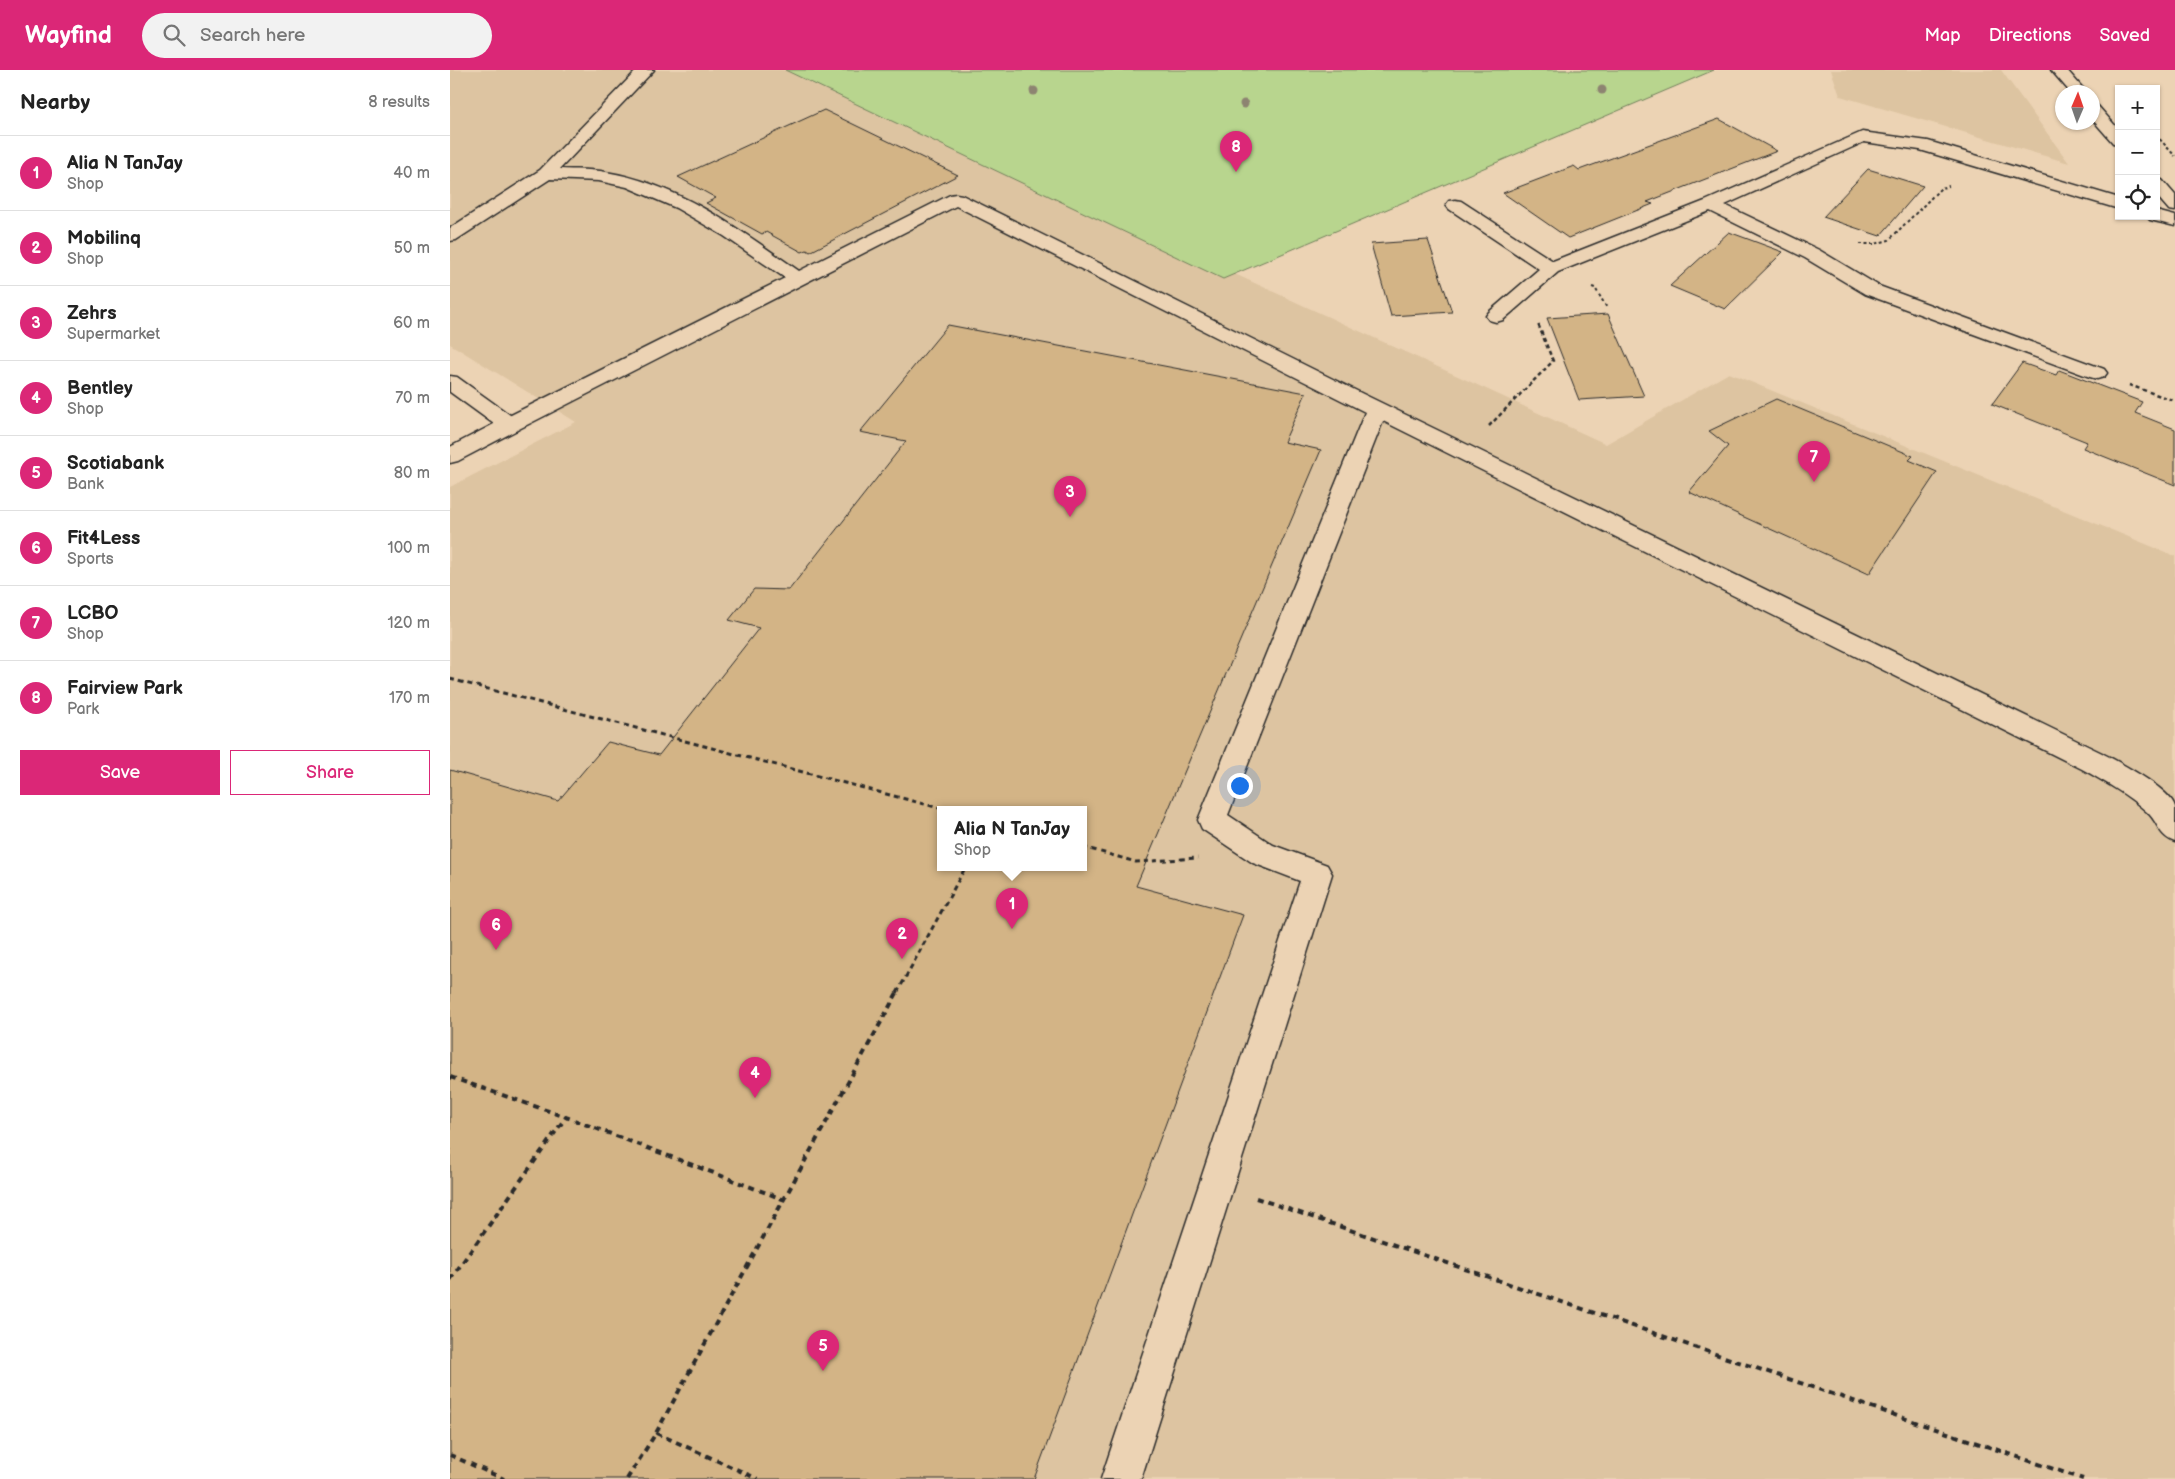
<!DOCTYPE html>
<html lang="en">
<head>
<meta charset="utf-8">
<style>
	body { margin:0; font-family:"Balsamiq Sans",sans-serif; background:#f2f2f2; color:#222 }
	.controls { position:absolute; right:15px; top:15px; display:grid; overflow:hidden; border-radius:0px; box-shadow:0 1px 4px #0004 }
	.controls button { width:45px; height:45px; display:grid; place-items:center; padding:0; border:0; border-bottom:1px solid #e0e0e0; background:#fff; color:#222; font:25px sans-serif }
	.compass { position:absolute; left:1605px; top:15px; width:45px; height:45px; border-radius:50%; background:#fff; box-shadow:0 1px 4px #0004; rotate:2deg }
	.you { position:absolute; left:789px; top:715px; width:18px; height:18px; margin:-12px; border:4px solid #fff; border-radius:50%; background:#1a73e8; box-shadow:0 0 0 8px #1a73e833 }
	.badge { display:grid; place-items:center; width:32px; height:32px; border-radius:50%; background:#db2777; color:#fff; font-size:16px; font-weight:700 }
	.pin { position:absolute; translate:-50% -41px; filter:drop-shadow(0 1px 2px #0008) }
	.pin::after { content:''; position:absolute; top:26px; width:18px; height:15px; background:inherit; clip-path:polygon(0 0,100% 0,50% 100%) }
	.popup { position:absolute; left:487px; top:736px; width:150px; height:65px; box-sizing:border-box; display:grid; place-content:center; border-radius:0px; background:#fff; filter:drop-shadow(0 1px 4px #0005); font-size:16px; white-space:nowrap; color:#767676 }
	.popup b { font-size:19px; color:#222 }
	.popup::after { content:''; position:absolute; left:50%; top:100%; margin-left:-10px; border:10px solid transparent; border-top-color:#fff }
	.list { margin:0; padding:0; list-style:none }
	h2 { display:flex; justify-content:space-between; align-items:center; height:65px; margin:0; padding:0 20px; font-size:21px }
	h2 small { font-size:16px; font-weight:400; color:#767676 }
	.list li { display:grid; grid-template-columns:32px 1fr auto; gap:15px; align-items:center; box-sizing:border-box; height:75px; padding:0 20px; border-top:1px solid #e0e0e0 }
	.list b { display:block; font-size:19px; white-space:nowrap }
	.list p { margin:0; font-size:16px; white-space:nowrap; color:#767676 }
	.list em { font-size:16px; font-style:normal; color:#767676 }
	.actions { display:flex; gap:10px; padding:15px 20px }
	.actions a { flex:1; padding:11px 0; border:1px solid #db2777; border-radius:0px; text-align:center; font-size:18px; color:#db2777 }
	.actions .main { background:#db2777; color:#fff }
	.icon { flex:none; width:28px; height:28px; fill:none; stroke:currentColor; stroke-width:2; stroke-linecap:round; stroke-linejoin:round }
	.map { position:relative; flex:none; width:1725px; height:1409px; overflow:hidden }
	header { display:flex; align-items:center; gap:30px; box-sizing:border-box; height:70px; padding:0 25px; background:#db2777; color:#fff }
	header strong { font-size:24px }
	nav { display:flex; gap:28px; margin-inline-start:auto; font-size:18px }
	.search { width:350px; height:45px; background:#f2f2f2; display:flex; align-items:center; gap:12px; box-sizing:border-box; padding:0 18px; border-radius:28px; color:#767676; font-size:19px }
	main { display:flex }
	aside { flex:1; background:#fff }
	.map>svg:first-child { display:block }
	.built { fill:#ddc4a1; fill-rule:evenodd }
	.green { fill:#b8d58e; stroke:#72805c }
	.building { fill:#d3b486; stroke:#2b2b2b; fill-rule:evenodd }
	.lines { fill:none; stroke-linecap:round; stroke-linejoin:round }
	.lane-casing { stroke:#2b2b2b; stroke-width:3 }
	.street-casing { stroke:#2b2b2b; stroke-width:3 }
	.secondary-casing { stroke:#2b2b2b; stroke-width:3 }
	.path-far3 { stroke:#2b2b2b; stroke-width:2; stroke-dasharray:3 2.5; stroke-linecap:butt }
	.path-far2 { stroke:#2b2b2b; stroke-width:2.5; stroke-dasharray:4 3; stroke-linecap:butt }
	.path-far1 { stroke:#2b2b2b; stroke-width:3; stroke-dasharray:5 4; stroke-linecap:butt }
	.path { stroke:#2b2b2b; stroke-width:4; stroke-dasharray:6 5; stroke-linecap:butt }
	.lane { fill:#ecd3b4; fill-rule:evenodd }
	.street { fill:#ecd3b4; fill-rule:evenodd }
	.secondary { fill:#ecd3b4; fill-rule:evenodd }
	.tree { fill:#8d8471 }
</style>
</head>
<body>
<header>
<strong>Wayfind</strong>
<div class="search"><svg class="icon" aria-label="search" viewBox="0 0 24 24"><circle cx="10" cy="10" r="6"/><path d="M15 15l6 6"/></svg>Search here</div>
<nav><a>Map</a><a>Directions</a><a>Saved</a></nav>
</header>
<main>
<aside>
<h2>Nearby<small>8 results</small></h2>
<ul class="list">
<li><span class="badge">1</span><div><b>Alia N TanJay</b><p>Shop</p></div><em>40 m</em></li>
<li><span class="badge">2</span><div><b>Mobilinq</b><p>Shop</p></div><em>50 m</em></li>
<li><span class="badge">3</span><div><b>Zehrs</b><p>Supermarket</p></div><em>60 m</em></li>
<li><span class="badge">4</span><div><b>Bentley</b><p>Shop</p></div><em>70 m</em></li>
<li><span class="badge">5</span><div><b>Scotiabank</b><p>Bank</p></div><em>80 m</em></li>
<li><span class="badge">6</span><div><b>Fit4Less</b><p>Sports</p></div><em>100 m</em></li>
<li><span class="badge">7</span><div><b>LCBO</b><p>Shop</p></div><em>120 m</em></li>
<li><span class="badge">8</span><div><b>Fairview Park</b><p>Park</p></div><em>170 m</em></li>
</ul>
<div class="actions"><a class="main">Save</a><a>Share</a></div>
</aside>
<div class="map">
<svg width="1725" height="1409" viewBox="0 0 1725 1409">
	<rect width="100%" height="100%" fill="#ecd3b4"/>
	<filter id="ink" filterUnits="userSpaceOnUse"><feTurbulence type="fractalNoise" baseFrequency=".02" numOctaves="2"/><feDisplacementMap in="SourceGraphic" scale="10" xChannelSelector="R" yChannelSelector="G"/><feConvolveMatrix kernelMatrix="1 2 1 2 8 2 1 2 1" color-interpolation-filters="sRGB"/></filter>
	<g filter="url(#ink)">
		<path class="built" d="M0,0H339L1156,374L1279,303L1725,486V1409H0V417L126,352L0,274ZM491,740H633V798H491Z
			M1381,0H1551L1619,93L1390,26Z"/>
		<path class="green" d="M335,0H1264L773,209Z"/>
		<path class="building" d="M374,40L508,105L360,182L357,180L352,182L316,162L312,164L256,133L266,128L228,107Z
			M1269,49L1327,81L1197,132L1203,134L1118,168L1053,123L1124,96L1129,100Z
			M1418,99L1473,116L1430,166L1373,147Z
			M1279,162L1333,182L1275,239L1220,216Z
			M978,170L1002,242L941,246L921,174Z
			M1158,244L1194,326L1129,330L1097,248Z
			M498,255L856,323L834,372L871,380L686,816L793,845L584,1409H0V700L108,731L158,672L209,685L309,558L279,550L304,519L339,520L456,371L410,362ZM491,740H633V798H491Z
			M1572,293L1606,305L1609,300L1692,332L1685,343L1725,359V415L1633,378L1637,372L1542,334Z
			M1326,329L1463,386L1459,390L1487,402L1419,504L1239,422L1278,376L1259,361Z"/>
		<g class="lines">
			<g class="lane-casing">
				<path id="lane" d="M187,0H204L110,99C125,100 141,99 156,102C229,114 290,160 349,201L500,125L506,124L512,125L913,324L1652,683C1668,692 1721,719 1725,737C1725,748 1725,762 1725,772C1708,766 1709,753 1697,742C1677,724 1655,712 1632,699L933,351L778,745L823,775L877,795L882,804L691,1409H651L850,811L803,793L752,759L748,750L915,342L506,136L67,360L59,362L51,360L48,355L51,350L335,208L274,166L226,138L177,117L149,111L100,109L6,170L0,171V158L90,100Z
					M1412,62L1478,71L1669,128V139L1470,80L1414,72L1275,135L1369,180L1429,216L1654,299L1657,303L1654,307L1647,309L1640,307L1415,224L1355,188L1260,141L1108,202L1053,250L1046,252L1039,250L1036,246L1039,242L1089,199L999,139L996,135L999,131L1005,130L1011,131L1103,191L1255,131Z
					M1706,141L1725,146V156L1700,150L1697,146H1706Z"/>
			</g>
			<g class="street-casing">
				<path id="street" d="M0,306L7,307L67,350L70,355L67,360L8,391L0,393V377L44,354L0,322Z"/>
			</g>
			<g class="secondary-casing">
				<path id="secondary" d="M1601,0H1617L1636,22H1620Z
					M1642,34L1648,36L1669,60V75L1663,73L1642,49Z
					M1706,109L1712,110L1725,125V141L1719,140L1706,125Z"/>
			</g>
			<path class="path-far3" d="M1706,65L1725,86
				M1410,174H1425L1439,170L1491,118L1499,116
				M1142,217L1145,218L1157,238"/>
			<path class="path-far2" d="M1679,315L1725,331
				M1039,356L1103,291L1088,254"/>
			<path class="path-far1" d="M0,609L497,740
				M633,777L686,792L748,788
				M447,923L515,798"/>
			<path class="path" d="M0,1007L116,1047
				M806,1128L1633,1409
				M0,1210L116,1047L335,1130
				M206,1363L308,1409
				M0,1385L54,1409
				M177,1409L206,1363L448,921"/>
			<use href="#lane" class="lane"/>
			<use href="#street" class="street"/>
			<use href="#secondary" class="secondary"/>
		</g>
		<g class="tree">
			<circle cx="1152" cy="20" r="4.5"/>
			<circle cx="584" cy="21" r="4.5"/>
			<circle cx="794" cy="34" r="4.5"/>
		</g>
	</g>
</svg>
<div class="controls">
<button>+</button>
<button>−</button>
<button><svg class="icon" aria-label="locate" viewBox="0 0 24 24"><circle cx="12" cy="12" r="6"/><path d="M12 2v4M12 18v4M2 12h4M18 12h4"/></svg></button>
</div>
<svg class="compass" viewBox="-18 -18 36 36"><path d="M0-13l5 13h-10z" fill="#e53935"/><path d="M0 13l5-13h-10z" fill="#767676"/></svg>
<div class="you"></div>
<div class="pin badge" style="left:562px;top:859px">1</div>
<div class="popup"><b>Alia N TanJay</b>Shop</div>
<div class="pin badge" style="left:452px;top:889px">2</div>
<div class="pin badge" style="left:620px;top:447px">3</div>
<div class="pin badge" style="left:305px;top:1028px">4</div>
<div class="pin badge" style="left:373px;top:1301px">5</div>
<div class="pin badge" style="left:46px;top:880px">6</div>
<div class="pin badge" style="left:1364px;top:412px">7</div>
<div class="pin badge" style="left:786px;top:102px">8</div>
</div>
</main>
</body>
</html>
